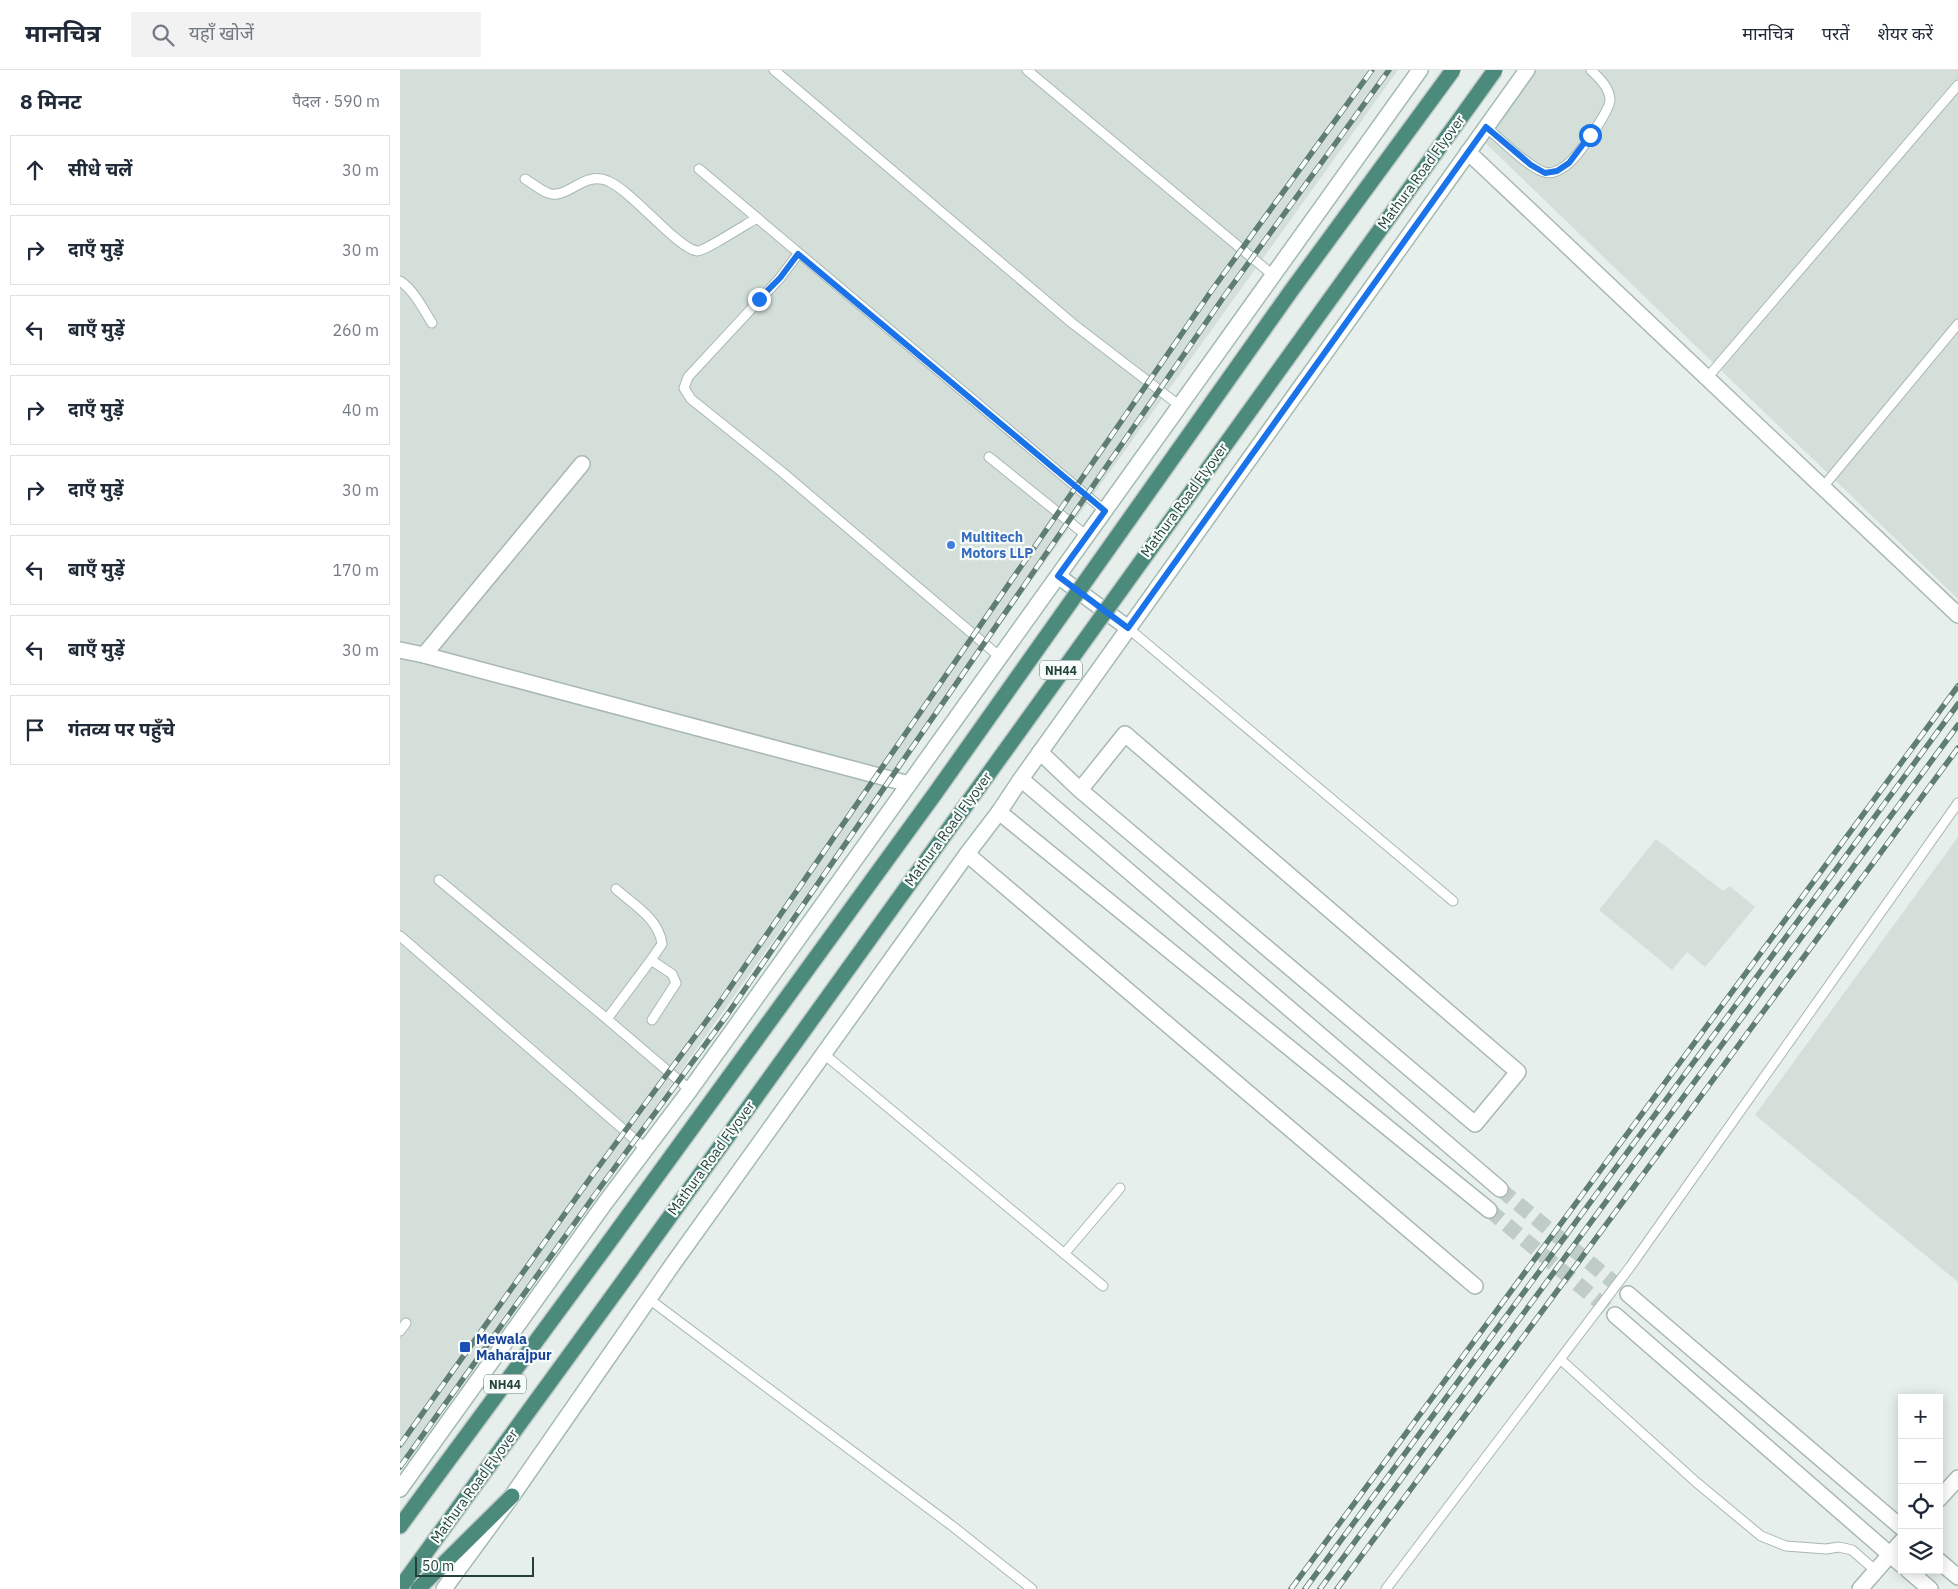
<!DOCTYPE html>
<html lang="hi">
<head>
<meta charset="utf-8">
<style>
	body { margin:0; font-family:"IBM Plex Sans","Noto Sans Devanagari",sans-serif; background:#f2f2f3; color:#1f2937 }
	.controls { position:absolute; right:15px; bottom:15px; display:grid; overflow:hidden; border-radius:0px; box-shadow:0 2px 12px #0003 }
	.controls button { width:45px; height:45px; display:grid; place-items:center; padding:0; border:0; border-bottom:1px solid #e0e1e3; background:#fff; color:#1f2937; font:25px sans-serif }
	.scale { position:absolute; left:15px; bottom:12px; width:119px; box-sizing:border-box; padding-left:5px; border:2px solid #24423a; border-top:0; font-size:14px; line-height:18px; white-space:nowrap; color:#24423a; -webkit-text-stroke:4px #f7fbf9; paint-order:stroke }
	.stop { position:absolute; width:15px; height:15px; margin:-11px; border:4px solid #1a73e8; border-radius:50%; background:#fff }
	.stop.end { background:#1a73e8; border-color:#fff; box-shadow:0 1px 5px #0008 }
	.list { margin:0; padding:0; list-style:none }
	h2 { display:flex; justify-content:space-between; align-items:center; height:65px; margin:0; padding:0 20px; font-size:21px }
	h2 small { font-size:16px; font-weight:400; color:#747a83 }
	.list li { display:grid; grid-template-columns:32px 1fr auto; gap:15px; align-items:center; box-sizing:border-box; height:70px; margin:0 10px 10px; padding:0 10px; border:1px solid #e0e1e3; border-radius:0px }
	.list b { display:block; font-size:19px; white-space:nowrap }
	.list em { font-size:16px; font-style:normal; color:#747a83 }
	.icon { flex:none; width:28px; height:28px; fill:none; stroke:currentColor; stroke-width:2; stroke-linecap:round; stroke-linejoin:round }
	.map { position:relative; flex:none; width:1558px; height:1519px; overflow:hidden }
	header { display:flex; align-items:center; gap:30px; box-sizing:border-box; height:70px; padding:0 25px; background:#fff; border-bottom:1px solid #e0e1e3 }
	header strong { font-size:24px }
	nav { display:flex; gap:28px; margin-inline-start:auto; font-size:18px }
	.search { width:350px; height:45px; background:#f2f2f3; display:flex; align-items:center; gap:12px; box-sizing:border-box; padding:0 18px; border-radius:0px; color:#747a83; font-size:19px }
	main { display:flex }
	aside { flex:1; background:#fff }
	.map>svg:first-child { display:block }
	.built { fill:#d4dfda }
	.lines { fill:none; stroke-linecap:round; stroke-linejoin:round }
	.tertiary-tunnel { stroke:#bfccc8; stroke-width:15; stroke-dasharray:15 8; stroke-linecap:butt }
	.service-casing { stroke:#a8b8b2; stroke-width:11 }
	.minor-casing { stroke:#a8b8b2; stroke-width:18 }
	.tertiary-casing { stroke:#a8b8b2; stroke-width:18 }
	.secondary-casing { stroke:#a4bbb3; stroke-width:18 }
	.trunk-casing { stroke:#c2cac8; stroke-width:18 }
	.service { stroke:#fff; stroke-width:9 }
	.minor { stroke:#fff; stroke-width:15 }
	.tertiary { stroke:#fff; stroke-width:15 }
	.secondary { stroke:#fff; stroke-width:15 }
	.trunk { stroke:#4c8a7c; stroke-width:15 }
	.rail-casing { stroke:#5f7d75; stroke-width:5.5 }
	.rail { stroke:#f7fbf9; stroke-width:4; stroke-dasharray:11; stroke-linecap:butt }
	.trunk-bridge-casing { stroke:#c2cac8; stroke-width:18; stroke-linecap:butt }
	.trunk-bridge { stroke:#4c8a7c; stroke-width:15 }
	.route { stroke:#1a73e8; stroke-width:6 }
	.shop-dot { fill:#3f7fe0; stroke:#f7fbf9; stroke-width:2 }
	.transit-dot { fill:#1a4fb4; stroke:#f7fbf9; stroke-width:2 }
	.labels { text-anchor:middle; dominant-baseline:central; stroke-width:4.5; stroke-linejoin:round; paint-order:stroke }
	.shield { fill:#f7fbf9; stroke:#637a73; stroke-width:1 }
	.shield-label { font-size:12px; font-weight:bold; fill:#24423a }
	.street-label { font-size:14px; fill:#24423a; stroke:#f7fbf9 }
	.shop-label { font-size:14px; font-weight:bold; fill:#366cbe; stroke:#f7fbf9; text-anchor:start }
	.transit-label { font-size:14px; font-weight:bold; fill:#164399; stroke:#f7fbf9; text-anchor:start }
</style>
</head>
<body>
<header>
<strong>मानचित्र</strong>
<div class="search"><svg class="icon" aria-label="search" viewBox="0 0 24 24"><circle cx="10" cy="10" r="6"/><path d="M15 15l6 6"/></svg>यहाँ खोजें</div>
<nav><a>मानचित्र</a><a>परतें</a><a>शेयर करें</a></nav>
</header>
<main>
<aside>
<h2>8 मिनट<small>पैदल · 590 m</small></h2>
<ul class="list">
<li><svg class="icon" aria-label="ahead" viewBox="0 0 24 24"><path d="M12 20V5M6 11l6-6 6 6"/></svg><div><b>सीधे चलें</b></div><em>30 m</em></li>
<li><svg class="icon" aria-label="right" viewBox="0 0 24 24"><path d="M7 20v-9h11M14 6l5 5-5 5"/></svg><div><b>दाएँ मुड़ें</b></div><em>30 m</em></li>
<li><svg class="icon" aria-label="left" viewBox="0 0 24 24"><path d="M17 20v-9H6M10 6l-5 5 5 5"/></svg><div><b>बाएँ मुड़ें</b></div><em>260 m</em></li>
<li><svg class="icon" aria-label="right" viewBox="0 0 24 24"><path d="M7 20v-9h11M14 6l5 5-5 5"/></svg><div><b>दाएँ मुड़ें</b></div><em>40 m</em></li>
<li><svg class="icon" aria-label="right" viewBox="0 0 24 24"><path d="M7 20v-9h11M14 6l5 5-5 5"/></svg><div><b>दाएँ मुड़ें</b></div><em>30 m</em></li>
<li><svg class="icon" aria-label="left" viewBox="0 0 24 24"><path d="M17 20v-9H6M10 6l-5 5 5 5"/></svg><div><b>बाएँ मुड़ें</b></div><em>170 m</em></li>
<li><svg class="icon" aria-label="left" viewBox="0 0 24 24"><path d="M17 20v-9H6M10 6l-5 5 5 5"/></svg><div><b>बाएँ मुड़ें</b></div><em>30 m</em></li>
<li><svg class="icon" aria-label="arrive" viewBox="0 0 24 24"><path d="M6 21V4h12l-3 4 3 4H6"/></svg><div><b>गंतव्य पर पहुँचे</b></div></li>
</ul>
</aside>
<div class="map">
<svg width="1558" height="1519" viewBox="0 0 1558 1519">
	<rect width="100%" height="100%" fill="#e6efeb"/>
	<path class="built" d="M0,0H998L371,874L0,1397Z
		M1119,0H1558V529L1074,62Z
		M1558,767V1212L1355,1045Z
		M1256,769L1323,821L1330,816L1355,837L1305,897L1287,882L1272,900L1199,840Z"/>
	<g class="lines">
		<path class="tertiary-tunnel" d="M1100,1119L1228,1224
			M1089,1140L1215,1245"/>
		<g class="service-casing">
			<path id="service" d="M374,0L672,253L780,336
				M627,0L874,206
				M1086,57C1100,69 1128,97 1144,102C1153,105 1162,99 1169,93C1178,85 1211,40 1210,29C1209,17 1199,8 1191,0
				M299,99L705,441
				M125,109C132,113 140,120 148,123C166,131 184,100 208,111C232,121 278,179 297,181C303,182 348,153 357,148
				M398,184L380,208L288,307L284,318L291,329L382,402L600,587
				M0,211C14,220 23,239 32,253
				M1307,308L1558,15
				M589,387L687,466
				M1423,417L1558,254
				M728,558L1053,831
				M39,810L207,949L290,1020
				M216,819C234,835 259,849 262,874L251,890
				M0,866L246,1079
				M207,949L251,890L272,904L276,913L252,950
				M424,984L703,1216
				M664,1184L720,1118
				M249,1229L551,1455L632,1519
				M0,1261L6,1253
				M1160,1289L1296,1412L1361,1466L1386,1476L1426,1479L1439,1477L1452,1480L1476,1501
				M986,1519L1230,1197L1558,733"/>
		</g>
		<g class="minor-casing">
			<path id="minor" d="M1068,82L1558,545
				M24,585L182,394
				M640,682L680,720L725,664L1118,1002L1075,1054L680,720
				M567,784L1075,1216
				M1539,1429L1558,1408
				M1460,1519L1502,1471"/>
		</g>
		<g class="tertiary-casing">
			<path id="tertiary" d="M0,580L24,585L509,714
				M621,709L1100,1119
				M599,742L1089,1140
				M1228,1224L1502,1458
				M1215,1245L1502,1495
				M1539,1491L1558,1507
				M1508,1500L1530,1519"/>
		</g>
		<g class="secondary-casing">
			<path id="secondary" d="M658,506L728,558
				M0,1419L205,1133L290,1020L1020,0
				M44,1519L112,1426L273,1194L567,784L599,742L621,709L1127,0"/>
		</g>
		<g class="trunk-casing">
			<path id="trunk" d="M0,1456L204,1179
				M0,1518L230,1202
				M18,1519L112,1426"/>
		</g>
		<use href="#service" class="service"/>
		<use href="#minor" class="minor"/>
		<use href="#tertiary" class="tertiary"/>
		<use href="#secondary" class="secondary"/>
		<use href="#trunk" class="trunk"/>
		<g class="rail-casing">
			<path id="rail" d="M0,1375L191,1107L316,938L812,220L972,0
				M0,1397L202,1115L327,945L823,228L989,0
				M891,1519L1558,616
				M905,1519L1558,634
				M920,1519L1558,655
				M937,1519L1558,678"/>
		</g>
		<use href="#rail" class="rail"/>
		<g class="trunk-bridge-casing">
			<path id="trunk-bridge" d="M204,1179L534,725L891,221L1053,0
				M230,1202L1095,0"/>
		</g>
		<use href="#trunk-bridge" class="trunk-bridge"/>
	</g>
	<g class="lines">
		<path class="route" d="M359,229L380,208L398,184L705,441L658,506L728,558L1086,57L1131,95L1145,103L1157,101L1169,93L1190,65"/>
	</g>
	<circle class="shop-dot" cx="551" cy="475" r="5"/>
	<rect class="transit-dot" x="59" y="1271" width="12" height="12" rx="2.5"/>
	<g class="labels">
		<g class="shield">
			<rect x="640" y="590.5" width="42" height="19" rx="4"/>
			<rect x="84" y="1304.5" width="42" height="19" rx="4"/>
		</g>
		<g class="shield-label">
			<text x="661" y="600">NH44</text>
			<text x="105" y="1314">NH44</text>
		</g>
		<g class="street-label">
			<text transform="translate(1021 102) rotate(-54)">Mathura Road Flyover</text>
			<text transform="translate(784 430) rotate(-54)">Mathura Road Flyover</text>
			<text transform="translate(548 759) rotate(-54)">Mathura Road Flyover</text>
			<text transform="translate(311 1088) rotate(-54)">Mathura Road Flyover</text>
			<text transform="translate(74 1416) rotate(-54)">Mathura Road Flyover</text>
		</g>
		<g class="shop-label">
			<text x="561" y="467">Multitech<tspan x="561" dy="16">Motors LLP</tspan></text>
		</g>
		<g class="transit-label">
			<text x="76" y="1269">Mewala<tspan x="76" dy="16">Maharajpur</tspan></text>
		</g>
	</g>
</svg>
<div class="controls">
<button>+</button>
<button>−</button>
<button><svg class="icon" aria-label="locate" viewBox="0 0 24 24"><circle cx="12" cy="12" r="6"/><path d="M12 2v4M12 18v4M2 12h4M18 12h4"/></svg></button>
<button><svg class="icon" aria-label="layers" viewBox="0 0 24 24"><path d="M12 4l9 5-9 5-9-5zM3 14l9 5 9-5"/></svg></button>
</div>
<div class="scale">50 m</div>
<div class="stop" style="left:1190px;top:65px"></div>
<div class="stop end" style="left:359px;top:229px"></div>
</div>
</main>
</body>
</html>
